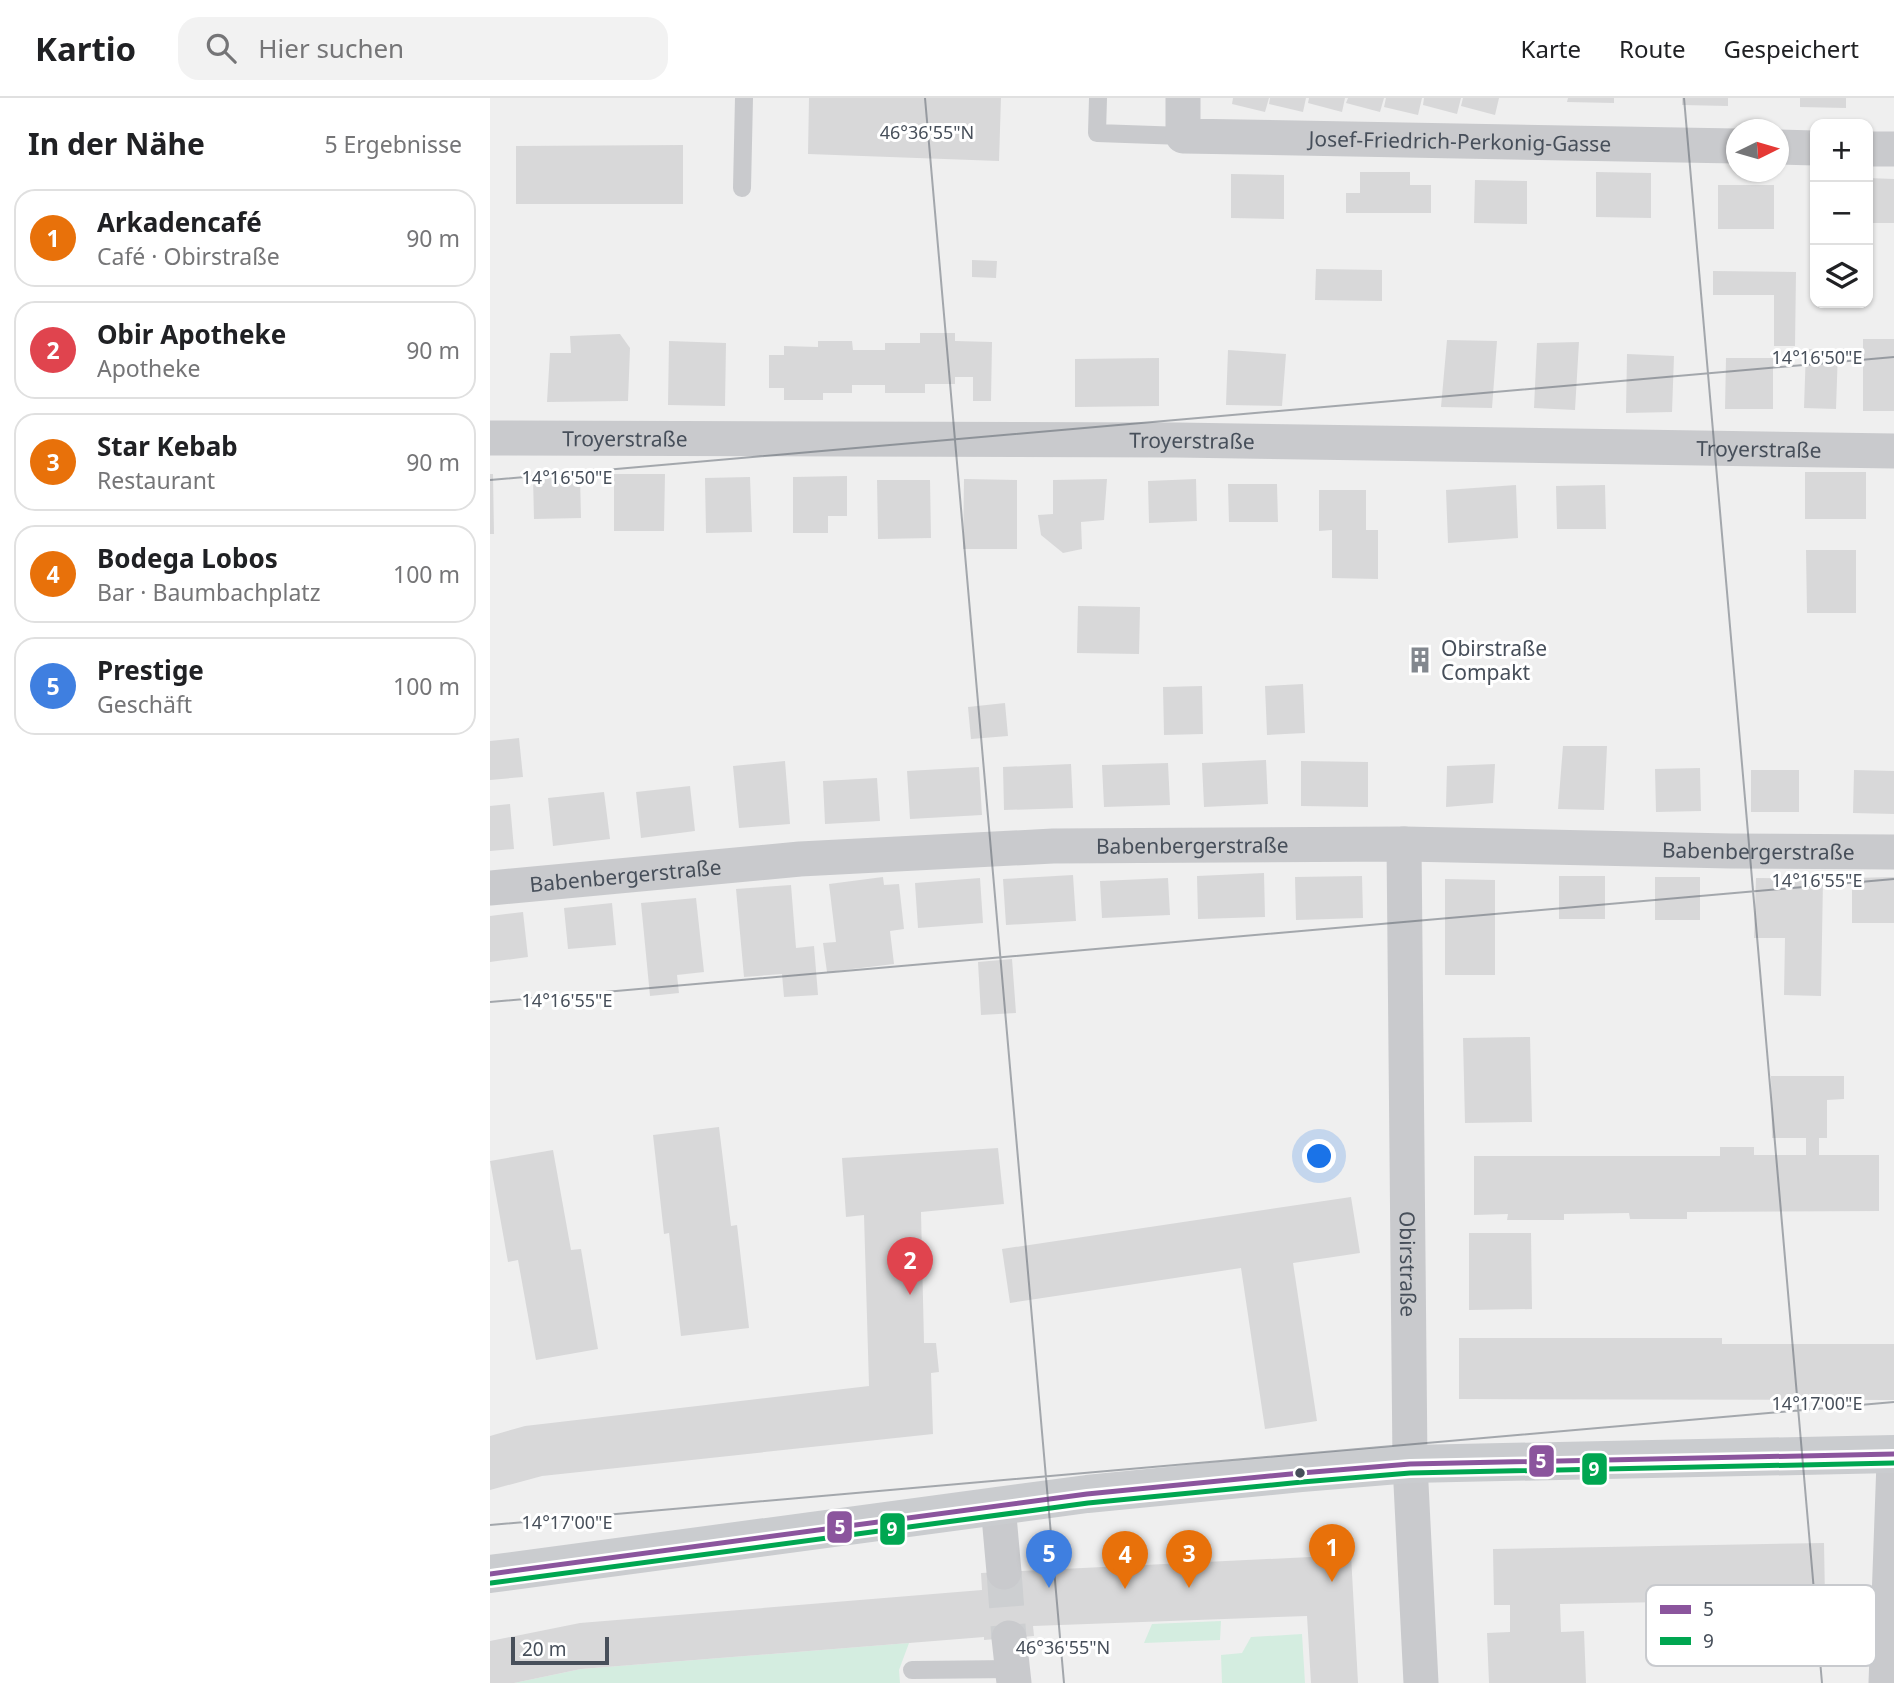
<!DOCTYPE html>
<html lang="de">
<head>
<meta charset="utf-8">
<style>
	body { margin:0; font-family:"Noto Sans",sans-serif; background:#f2f2f2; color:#202124 }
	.controls { position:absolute; right:21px; top:21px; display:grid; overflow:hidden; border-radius:14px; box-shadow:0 2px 5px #0004 }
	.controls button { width:63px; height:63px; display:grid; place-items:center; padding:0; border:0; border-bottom:2px solid #e0e0e0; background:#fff; color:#202124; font:35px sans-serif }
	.compass { position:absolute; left:1236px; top:21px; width:63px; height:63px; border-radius:50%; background:#fff; box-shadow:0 2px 5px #0004; rotate:85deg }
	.scale { position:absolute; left:21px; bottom:18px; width:98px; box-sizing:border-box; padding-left:7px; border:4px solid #474f5a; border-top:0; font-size:19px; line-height:24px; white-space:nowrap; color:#474f5a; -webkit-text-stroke:5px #fff; paint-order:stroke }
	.you { position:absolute; left:830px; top:1059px; width:24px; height:24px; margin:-18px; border:5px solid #fff; border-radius:50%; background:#1a73e8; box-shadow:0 0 0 10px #1a73e833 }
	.badge { display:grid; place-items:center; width:46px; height:46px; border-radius:50%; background:#82878e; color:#fff; font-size:23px; font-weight:700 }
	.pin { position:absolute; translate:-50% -58px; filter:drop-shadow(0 2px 4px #0008) }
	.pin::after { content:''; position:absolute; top:37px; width:24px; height:21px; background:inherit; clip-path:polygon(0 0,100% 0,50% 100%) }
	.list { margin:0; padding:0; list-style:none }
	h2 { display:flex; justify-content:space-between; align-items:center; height:91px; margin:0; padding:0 28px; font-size:30px }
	h2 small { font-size:23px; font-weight:400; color:#757577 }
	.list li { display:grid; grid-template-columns:46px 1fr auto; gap:21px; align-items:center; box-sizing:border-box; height:98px; margin:0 14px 14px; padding:0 14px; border:2px solid #e0e0e0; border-radius:21px }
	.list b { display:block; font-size:26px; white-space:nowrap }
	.list p { margin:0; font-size:23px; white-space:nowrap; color:#757577 }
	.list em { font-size:23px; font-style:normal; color:#757577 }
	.icon { flex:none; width:38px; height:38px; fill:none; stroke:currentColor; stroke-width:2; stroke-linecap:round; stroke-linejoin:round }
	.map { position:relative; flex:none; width:1404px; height:1585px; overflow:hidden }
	header { display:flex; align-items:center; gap:42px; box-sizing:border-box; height:98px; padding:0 35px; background:#fff; border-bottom:2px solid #e0e0e0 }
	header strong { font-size:33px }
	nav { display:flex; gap:38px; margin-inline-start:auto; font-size:24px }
	.search { width:490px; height:63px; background:#f2f2f2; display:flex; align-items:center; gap:18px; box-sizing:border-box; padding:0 24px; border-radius:21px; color:#757577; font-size:26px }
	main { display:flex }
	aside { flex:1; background:#fff }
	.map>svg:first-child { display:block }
	.green { fill:#d4ede0 }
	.building { fill:#d8d8d9 }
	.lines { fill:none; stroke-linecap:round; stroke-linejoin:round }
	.street-tunnel { stroke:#cdcfd1; stroke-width:35; stroke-dasharray:35 18; stroke-linecap:butt }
	.lane { stroke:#c9cacd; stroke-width:18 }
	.street { stroke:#c9cacd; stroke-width:35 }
	.secondary { stroke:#cacccf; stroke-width:38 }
	.bus-1-casing { stroke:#fff; stroke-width:10 }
	.bus-2-casing { stroke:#fff; stroke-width:10 }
	.bus-1 { stroke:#8b559d; stroke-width:5 }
	.bus-2 { stroke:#00a651; stroke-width:5 }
	.ticks { fill:none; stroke:#474f5a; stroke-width:2; stroke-opacity:0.45 }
	.bus-dot { fill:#474f5a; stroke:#fff; stroke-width:2.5 }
	.labels { text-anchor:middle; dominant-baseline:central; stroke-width:6; stroke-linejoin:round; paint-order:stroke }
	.street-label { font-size:21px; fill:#474f5a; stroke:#fff }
	.poi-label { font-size:21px; fill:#474f5a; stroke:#fff; text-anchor:start }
	.key { fill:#fff; stroke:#c8cace; stroke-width:2 }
	.key-label { font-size:19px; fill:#474f5a }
	.ticks-label { font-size:18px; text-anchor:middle; fill:#474f5a; stroke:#fff; stroke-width:6; stroke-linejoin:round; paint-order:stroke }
	.line-badge { stroke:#fff; stroke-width:2.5 }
	.badge-label { font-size:19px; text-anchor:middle; font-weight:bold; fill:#fff }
</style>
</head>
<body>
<header>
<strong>Kartio</strong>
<div class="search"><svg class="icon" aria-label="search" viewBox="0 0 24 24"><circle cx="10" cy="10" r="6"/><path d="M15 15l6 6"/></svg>Hier suchen</div>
<nav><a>Karte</a><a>Route</a><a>Gespeichert</a></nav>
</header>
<main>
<aside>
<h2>In der Nähe<small>5 Ergebnisse</small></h2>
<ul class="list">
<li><span class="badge" style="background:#e8710a">1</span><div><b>Arkadencafé</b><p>Café · Obirstraße</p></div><em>90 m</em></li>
<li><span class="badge" style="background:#e0444e">2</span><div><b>Obir Apotheke</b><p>Apotheke</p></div><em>90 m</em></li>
<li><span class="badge" style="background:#e8710a">3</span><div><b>Star Kebab</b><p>Restaurant</p></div><em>90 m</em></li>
<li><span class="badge" style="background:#e8710a">4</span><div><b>Bodega Lobos</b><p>Bar · Baumbachplatz</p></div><em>100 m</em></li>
<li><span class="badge" style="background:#3f7fe0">5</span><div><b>Prestige</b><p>Geschäft</p></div><em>100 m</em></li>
</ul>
</aside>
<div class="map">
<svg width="1404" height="1585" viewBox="0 0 1404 1585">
	<rect width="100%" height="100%" fill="#efefef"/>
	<path class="green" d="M731,1523L730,1542L654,1545L662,1526Z
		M812,1536L815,1585H732L731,1557L752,1555L761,1539Z
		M419,1545L409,1572L410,1585H24L91,1571Z"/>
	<path class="building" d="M319,0H511L509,63L318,56Z
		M743,0H779L775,14L742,6Z
		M780,0H816L813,14L779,6Z
		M819,0H855L852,14L818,5Z
		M858,0H894L890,14L856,5Z
		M896,0H932L928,17L894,9Z
		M934,0H971L967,16L933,7Z
		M973,0H1009L1005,17L971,8Z
		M1078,0H1124V5L1077,4Z
		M1192,0H1238V8L1192,7Z
		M1310,0H1356V10L1310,9Z
		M193,47V106H26V48Z
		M870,74H920V87H941V115H856V95H870Z
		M1106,74L1161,75V120L1106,119Z
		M741,76L794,77V121L741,120Z
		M1378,80L1404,81V125H1378Z
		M985,82L1037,83V126L984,125Z
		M1228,87H1284V131H1228Z
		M482,162L507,163L506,180L482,179Z
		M826,171L892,172V203L825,202Z
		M1223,173L1306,174L1305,248H1284V197H1223Z
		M430,235H465V243L502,244L501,303H483V279H465V286H435V295H395V287H362V295H333V302H294V290H279V257H294V248L328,249V243H362L363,252H395V245H430Z
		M130,236L140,250L138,303L57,304L60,255H81L80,238Z
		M1373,241H1404V313H1373Z
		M957,242L1007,243L1002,310L951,309Z
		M179,243L236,245L235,308L178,307Z
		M1089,244L1085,312L1044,310L1047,245Z
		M1316,251L1348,252L1346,311L1314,310Z
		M738,252L796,256L792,308L736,307Z
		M1137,256L1184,258L1182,314L1136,315Z
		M669,260V308L585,309V261Z
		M1236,260H1283V311H1235Z
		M1315,374H1376V421H1315Z
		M0,376H3L4,436H0Z
		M124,376H175L174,433H124Z
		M90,378L91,420L44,421L43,379Z
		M357,378V418H338V435H303V379Z
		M260,379L262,434L216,435L215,380Z
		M474,381L527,382V451H473Z
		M617,381L614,422L591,424L592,451L573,455L551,437L548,417L563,416V382Z
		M706,381L707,423L659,425L658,383Z
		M387,382H440L441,440L388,441Z
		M738,386H787L788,424H739Z
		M1026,387L1028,440L958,445L956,392Z
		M1115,387L1116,431H1067L1066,388Z
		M829,392H876V432H888V481L842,480V432L829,433Z
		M1316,452H1366V515H1317Z
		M588,508L650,509L649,556L587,555Z
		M934,552L936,570L926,571L923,553Z
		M813,586L815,635L777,637L775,588Z
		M712,588L713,636L674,637L673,589Z
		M515,605L518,638L481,641L478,609Z
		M29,640L33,679L0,682V643Z
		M1073,648H1117L1114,712L1068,711Z
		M776,662L778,706L714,709L712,665Z
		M295,663L300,726L249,730L243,668Z
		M811,663L878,664V709L811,708Z
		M678,665L680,707L614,709L612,667Z
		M581,666L583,710L514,712L513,669Z
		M1005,666L1003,705L956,709L957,668Z
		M489,669L492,717L420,721L417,673Z
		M1210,670L1211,713L1166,714L1165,671Z
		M1261,672H1309V714H1261Z
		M1364,672L1404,673V716L1363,715Z
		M387,680L390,723L335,726L333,683Z
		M200,688L205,733L151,740L146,694Z
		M114,694L120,741L63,748L58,700Z
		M20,706L24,751L0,753V708Z
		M774,775L775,819L708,821L707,778Z
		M583,777L586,823L516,827L513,781Z
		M872,778L873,820L806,822L805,779Z
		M1069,778H1115V821H1069Z
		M393,779L394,787L409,786L414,831L400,833L404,866L337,874L333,845L346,844L339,786Z
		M1165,779H1210V822H1165Z
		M1404,779V825H1362V780Z
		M490,780L493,825L428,830L425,785Z
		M678,780L680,817L612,820L610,783Z
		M1266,780L1333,781L1331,898L1294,897L1295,840H1264Z
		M955,781L1005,782V877H955Z
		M301,787L306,850L324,848L328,897L294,899L292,876L254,879L246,791Z
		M206,800L214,874L187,877L189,895L160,898L151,805Z
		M122,805L126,847L78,851L74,810Z
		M33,814L38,859L0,864V818Z
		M522,861L526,915L491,917L488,864Z
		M1040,939L1042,1024L975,1025L973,940Z
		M1281,978H1354V1001L1337,1002V1040H1329V1057H1389V1113L1197,1114V1121H1140L1139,1115L1074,1116V1122H1017L1018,1116L984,1117V1058H1230V1049H1264V1057H1316V1040H1282Z
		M229,1029L241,1128L247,1127L259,1230L191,1238L179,1135L174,1136L163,1037Z
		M508,1050L514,1106L431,1114L434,1245H446L449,1274L441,1275L443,1336L52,1378L0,1392V1338L35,1328L379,1288L374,1117L356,1119L352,1060Z
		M63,1052L81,1152L91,1151L108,1251L46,1262L28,1162L18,1164L0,1063Z
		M861,1099L870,1155L803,1165L827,1323L775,1331L751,1170L520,1205L512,1151Z
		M979,1135H1041L1042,1211L979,1212Z
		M969,1240H1232V1246H1404V1302L969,1301Z
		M1334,1445L1335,1501L1070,1506L1071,1534L1094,1533L1096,1585H999L997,1535L1020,1534V1507H1004L1003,1451Z
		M861,1457L868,1585H821L817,1518L543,1528L544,1538L494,1542V1539L91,1571L24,1585H0V1543L90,1525L492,1492L491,1475Z"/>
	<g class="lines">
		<path class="street-tunnel" d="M514,1474L519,1540"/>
		<path class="lane" d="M608,0L607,35L693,38
			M252,90L254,0
			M422,1572L523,1571"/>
		<g class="street">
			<path id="s1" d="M693,0V38L1246,48"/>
			<path d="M1288,49L1325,50"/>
			<path d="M1378,51H1404"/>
			<path id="s2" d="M0,340L687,342L1404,353"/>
			<path id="s3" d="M914,746L920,1366L931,1585"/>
			<path id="s4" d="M0,790L310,761L563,748L914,746L1240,753L1404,754"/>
			<path d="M508,1407L514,1474"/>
			<path d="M519,1540L524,1585"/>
			<path d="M1396,1585L1404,1364"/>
		</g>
		<path class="secondary" d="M0,1476L597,1396L811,1375L920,1366L1404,1356"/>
		<g class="bus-1-casing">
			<path id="bus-1" d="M0,1476L597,1396L811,1375L920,1366L1404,1356"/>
		</g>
		<g class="bus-2-casing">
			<path id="bus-2" d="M1,1485L598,1405L812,1384L920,1375L1404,1365"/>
		</g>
		<use href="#bus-1" class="bus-1"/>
		<use href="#bus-2" class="bus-2"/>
	</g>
	<path class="ticks" d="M435,0L574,1585M1194,0L1332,1585M0,382L1404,259M0,904L1404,781M0,1427L1404,1304"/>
	<defs>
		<g id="building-bare" transform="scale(2.1)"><path d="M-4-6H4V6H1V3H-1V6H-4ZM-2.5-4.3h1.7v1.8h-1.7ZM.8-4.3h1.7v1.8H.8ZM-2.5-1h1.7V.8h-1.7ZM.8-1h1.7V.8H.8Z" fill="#82878e" stroke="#fff" stroke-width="2.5" paint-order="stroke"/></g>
	</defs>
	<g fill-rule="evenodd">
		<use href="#building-bare" x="930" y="562"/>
	</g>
	<circle class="bus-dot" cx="810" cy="1375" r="6"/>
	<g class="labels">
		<g class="street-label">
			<text stroke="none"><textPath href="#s1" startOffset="315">Josef-Friedrich-Perkonig-Gasse</textPath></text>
			<text stroke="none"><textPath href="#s2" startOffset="135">Troyerstraße</textPath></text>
			<text stroke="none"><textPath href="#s2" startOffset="702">Troyerstraße</textPath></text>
			<text stroke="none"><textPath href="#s2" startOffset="1269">Troyerstraße</textPath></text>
			<text stroke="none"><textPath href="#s4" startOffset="704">Babenbergerstraße</textPath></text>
			<text stroke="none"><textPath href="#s4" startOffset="1270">Babenbergerstraße</textPath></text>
			<text stroke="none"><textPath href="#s4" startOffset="136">Babenbergerstraße</textPath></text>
			<text stroke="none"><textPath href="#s3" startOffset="420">Obirstraße</textPath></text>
		</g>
		<g class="poi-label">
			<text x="951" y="550">Obirstraße<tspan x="951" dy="24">Compakt</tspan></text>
		</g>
	</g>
	<rect x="1156" y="1487" width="230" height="81" rx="10" class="key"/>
	<rect x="1170" y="1507" width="31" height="9" fill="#8b559d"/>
	<rect x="1170" y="1539" width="31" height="8" fill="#00a651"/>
	<g class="key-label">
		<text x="1213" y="1518">5</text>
		<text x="1213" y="1550">9</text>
	</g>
	<g class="ticks-label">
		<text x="437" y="41">46°36'55"N</text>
		<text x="1327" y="266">14°16'50"E</text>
		<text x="77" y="386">14°16'50"E</text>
		<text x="1327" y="789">14°16'55"E</text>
		<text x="77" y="909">14°16'55"E</text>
		<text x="1327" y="1312">14°17'00"E</text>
		<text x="77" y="1431">14°17'00"E</text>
		<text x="573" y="1556">46°36'55"N</text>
	</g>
	<g class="line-badge">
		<rect x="1038" y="1346" width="27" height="34" rx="7" fill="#8b559d"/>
		<rect x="1091" y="1354" width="27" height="34" rx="7" fill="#00a651"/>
		<rect x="336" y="1412" width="27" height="34" rx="7" fill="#8b559d"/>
		<rect x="389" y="1414" width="27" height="34" rx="7" fill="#00a651"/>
	</g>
	<g class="badge-label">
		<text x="1051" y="1370">5</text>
		<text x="1104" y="1378">9</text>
		<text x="350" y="1436">5</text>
		<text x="402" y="1438">9</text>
	</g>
</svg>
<div class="controls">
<button>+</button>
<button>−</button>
<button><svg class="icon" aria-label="layers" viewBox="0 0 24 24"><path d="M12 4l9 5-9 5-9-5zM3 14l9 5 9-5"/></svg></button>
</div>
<svg class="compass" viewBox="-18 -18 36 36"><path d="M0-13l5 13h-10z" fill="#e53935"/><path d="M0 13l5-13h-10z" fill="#757577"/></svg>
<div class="scale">20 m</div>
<div class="you"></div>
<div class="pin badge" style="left:842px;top:1484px;background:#e8710a">1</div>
<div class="pin badge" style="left:420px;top:1197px;background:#e0444e">2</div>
<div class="pin badge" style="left:699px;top:1490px;background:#e8710a">3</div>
<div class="pin badge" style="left:635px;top:1491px;background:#e8710a">4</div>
<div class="pin badge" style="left:559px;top:1490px;background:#3f7fe0">5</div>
</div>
</main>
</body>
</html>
